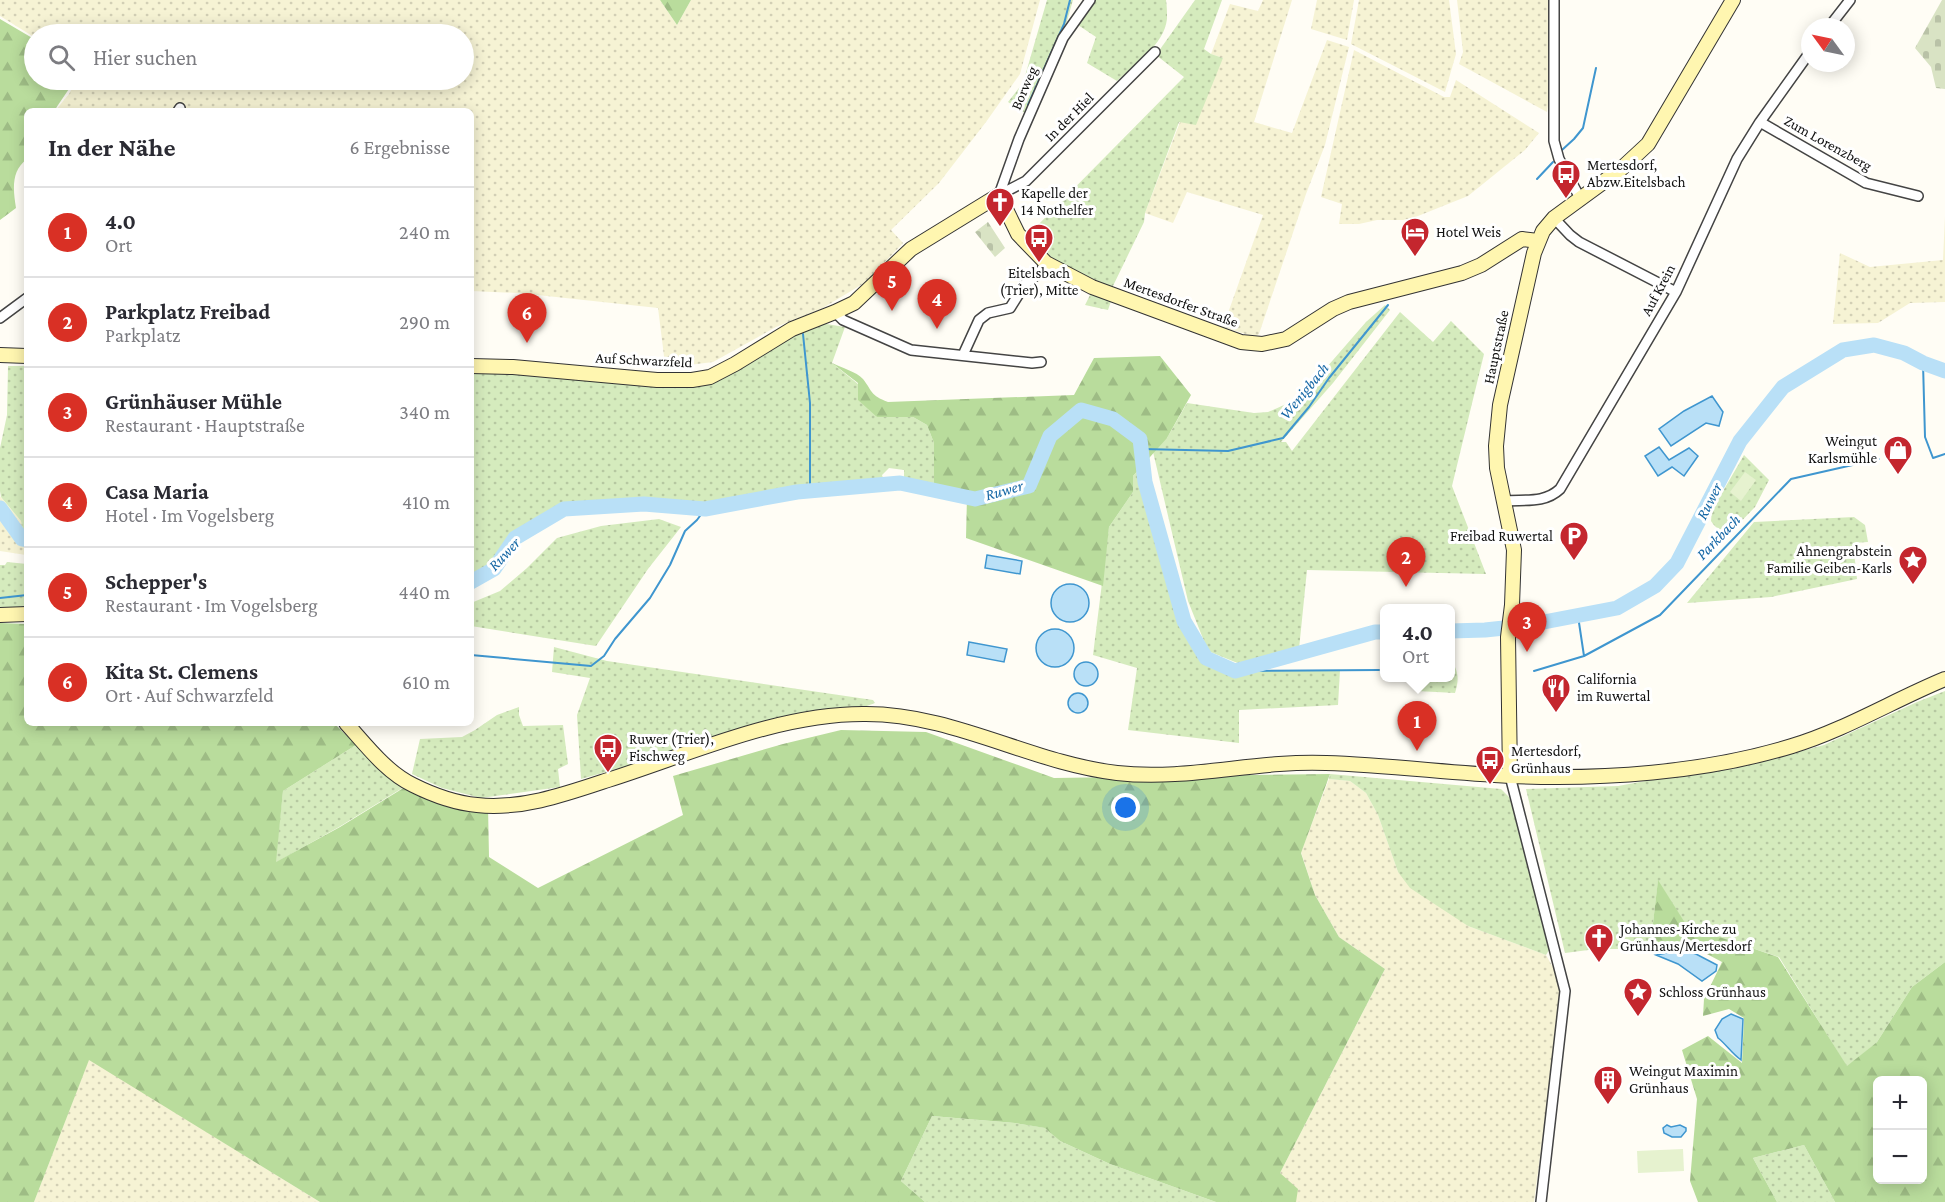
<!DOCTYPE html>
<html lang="de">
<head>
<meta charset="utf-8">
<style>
	body { margin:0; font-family:"Crimson Pro",serif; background:#f2f2f3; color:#2b2b33 }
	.controls { position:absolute; right:18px; bottom:18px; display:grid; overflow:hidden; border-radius:9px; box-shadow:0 3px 15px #0003 }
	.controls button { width:54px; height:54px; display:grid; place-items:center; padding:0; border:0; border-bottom:2px solid #e1e1e2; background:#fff; color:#2b2b33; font:30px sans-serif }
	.compass { position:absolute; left:1801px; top:18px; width:54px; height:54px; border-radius:50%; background:#fff; box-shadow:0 3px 15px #0003; rotate:303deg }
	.you { position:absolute; left:1126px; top:808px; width:21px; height:21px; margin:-15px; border:4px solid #fff; border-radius:50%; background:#1a73e8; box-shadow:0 0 0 9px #1a73e833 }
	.badge { display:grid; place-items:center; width:39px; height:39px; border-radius:50%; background:#d93025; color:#fff; font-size:20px; font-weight:700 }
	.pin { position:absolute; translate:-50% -50px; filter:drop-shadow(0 2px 3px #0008) }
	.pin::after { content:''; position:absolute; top:32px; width:21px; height:18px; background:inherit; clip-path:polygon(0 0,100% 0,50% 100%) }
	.popup { position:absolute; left:1380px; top:604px; width:75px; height:78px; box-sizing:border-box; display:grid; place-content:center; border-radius:9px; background:#fff; filter:drop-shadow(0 2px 4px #0005); font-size:20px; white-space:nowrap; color:#7c7c81 }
	.popup b { font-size:22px; color:#2b2b33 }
	.popup::after { content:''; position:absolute; left:50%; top:100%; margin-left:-12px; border:12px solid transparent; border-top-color:#fff }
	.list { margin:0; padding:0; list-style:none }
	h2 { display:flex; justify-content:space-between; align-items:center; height:78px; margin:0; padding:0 24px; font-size:26px }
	h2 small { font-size:20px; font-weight:400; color:#7c7c81 }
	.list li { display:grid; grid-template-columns:39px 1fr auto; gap:18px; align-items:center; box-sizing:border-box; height:90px; padding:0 24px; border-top:2px solid #e1e1e2 }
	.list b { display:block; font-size:22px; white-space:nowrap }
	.list p { margin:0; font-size:20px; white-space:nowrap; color:#7c7c81 }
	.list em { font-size:20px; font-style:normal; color:#7c7c81 }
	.icon { flex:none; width:33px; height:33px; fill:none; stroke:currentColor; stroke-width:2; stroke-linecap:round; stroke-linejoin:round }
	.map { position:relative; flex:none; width:1945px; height:1202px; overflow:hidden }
	.search { position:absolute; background:#fff; box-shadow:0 3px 15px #0003; left:24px; top:24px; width:450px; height:66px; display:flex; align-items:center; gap:15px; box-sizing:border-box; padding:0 21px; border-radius:33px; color:#7c7c81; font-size:22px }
	.panel { position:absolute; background:#fff; box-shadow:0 3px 15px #0003; left:24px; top:108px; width:450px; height:618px; border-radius:9px }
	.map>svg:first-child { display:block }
	.farmland { fill:url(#farmland-dots) }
	.green { fill:url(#green-dots) }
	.forest { fill:url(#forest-firs); fill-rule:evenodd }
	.cemetery { fill:url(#cemetery-stones) }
	.pitch { fill:#e6f2cf }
	.water { fill:#b9e0f7; stroke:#3f96cf; stroke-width:1.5 }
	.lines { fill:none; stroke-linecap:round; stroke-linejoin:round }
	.stream { stroke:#3f96cf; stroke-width:2 }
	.river { stroke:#b9e0f7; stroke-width:15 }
	.street-casing { stroke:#444; stroke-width:12 }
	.secondary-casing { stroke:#333; stroke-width:16 }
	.street { stroke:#fff; stroke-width:9 }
	.secondary { stroke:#fff6b0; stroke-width:14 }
	.labels { text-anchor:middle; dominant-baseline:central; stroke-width:6; stroke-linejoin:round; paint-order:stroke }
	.street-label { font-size:15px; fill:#111; stroke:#fff }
	.poi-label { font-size:15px; fill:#111; stroke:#fff; text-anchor:start }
	.water-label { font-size:16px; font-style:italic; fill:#1768a6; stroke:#fff }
</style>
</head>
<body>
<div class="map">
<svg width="1945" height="1202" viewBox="0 0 1945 1202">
	<defs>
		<pattern id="farmland-dots" width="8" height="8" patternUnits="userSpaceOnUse" patternTransform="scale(1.5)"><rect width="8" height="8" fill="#f6f3d4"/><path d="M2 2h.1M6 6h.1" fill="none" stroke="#d2cfb5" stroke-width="1.8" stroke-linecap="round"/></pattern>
		<pattern id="green-dots" width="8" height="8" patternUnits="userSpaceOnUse" patternTransform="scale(1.5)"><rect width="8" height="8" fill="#d5ebbd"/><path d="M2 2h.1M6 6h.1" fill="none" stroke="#b6c8a1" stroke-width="1.8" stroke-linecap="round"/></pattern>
		<pattern id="forest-firs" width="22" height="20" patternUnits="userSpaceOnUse" patternTransform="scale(1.5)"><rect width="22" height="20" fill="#b9dc9c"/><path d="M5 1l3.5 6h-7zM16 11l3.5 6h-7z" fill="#9ebc85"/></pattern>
		<pattern id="cemetery-stones" width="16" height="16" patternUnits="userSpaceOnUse" patternTransform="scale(1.5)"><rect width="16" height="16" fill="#d9e3c4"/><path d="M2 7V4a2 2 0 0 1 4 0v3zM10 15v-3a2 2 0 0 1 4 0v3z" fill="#b9c2a7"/></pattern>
	</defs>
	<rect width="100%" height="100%" fill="#fffdf5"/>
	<path class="farmland" d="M0,0H660L677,25L691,0H1040L1020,74L986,122L939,183L891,230L903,243L866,282L821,309L776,327L713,362L689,365L665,364L658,308L519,293L471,291V111H55L69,94L76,80H464V34H34V37L0,16Z
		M1263,0H1292L1254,122L1292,133L1327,40L1349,47L1325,145L1306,194L1259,334L1255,337L1223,327L1263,215L1187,192L1173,223L1145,213L1180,122L1223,58L1211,54L1230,4L1258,11Z
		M1317,0H1354L1347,40L1311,29Z
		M1359,0H1449L1456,54L1445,92L1351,44Z
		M1457,0H1550L1551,83L1547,112L1459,64L1463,52Z
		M1354,50L1444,97H1450L1456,80L1539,133L1525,150L1468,196L1418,216L1403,220H1377L1359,224H1339L1342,204L1321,197Z
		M1945,216V302L1910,303L1878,323L1833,324L1840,253L1870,267L1943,260Z
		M0,496L21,521L26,555L0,551Z
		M1329,779L1350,781L1366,793L1378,815L1398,872L1468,926L1546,955L1559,978L1561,1000L1534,1202H1296L1280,1173L1385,969L1339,937L1315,895L1301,852Z
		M89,1059L320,1202H34Z"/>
	<path class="green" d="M1047,0H1073L1067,21L1026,114L1008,102L1023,83Z
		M1094,0H1166C1167,6 1167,13 1167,19C1164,45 1135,64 1117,81L1087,63L1096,37L1078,25L1092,7Z
		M1195,0H1222L1204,49L1211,54L1223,58L1196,125L1179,122L1145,213L1144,222L1112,288L1053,260L1032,231L1184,77L1156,55Z
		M1091,293L1111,301L1108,310L1085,305Z
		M1385,305L1390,310L1333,383L1281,442H1286L1292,451L1400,312L1433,342L1451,321L1484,354L1452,486L1486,574L1307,570L1299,649L1240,664L1208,651L1188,601L1150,439L1167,438L1187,403L1254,413L1268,412L1300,398L1366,322Z
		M820,323L845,327L832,363L858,384L877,417H913L927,425L934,443V490L904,484V470L889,468L882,475L885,484L810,491L705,509L644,504L564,509L515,538L494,569L471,582V371L507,372L680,385L778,344Z
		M8,366H27V555L21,521L1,497L0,491V448L7,415Z
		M1744,455L1769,480L1755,507L1730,533C1721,531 1716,529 1711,521L1712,510Z
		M1143,465L1145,482L1184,620L1206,658L1235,671L1340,670L1338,705L1239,710V743L1128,730L1137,668L1093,655L1109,527L1133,492V476Z
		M1854,517L1865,525L1868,542L1853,543L1857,579L1771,597L1687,603L1754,522Z
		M659,519L681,527L648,569L596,646L471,626V603L500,591L527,568L557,538L601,526Z
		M7,562L27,564V608L0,610V565H5Z
		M554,647L607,661L873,700L875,703L864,707L710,743L581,779L577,715L590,678L552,672Z
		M1450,667H1455C1459,676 1458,683 1455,693L1417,691L1413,686V678H1450Z
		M1945,691V962L1912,987L1877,1042L1847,1067L1779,957L1687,927L1658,881L1650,949H1596L1565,953L1526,789L1618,786L1783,756L1824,745L1917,702Z
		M519,707V715L523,726L563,725L568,764L558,769L560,787L481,798L442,788L412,774L420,739L462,737L475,730L497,715Z
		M356,745L389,776L409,784L339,827L275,863L283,791Z
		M1330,774L1501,789L1509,797L1511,802L1549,944V950L1546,955L1468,926L1410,888L1398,872L1378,815L1366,793L1350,781L1329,779Z
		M932,1116L1015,1123L1046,1128L1060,1141L1110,1164L1216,1202H925L901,1181Z
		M1804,1145L1835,1202H1777L1753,1158Z"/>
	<path class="forest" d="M660,0H691L677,25Z
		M0,19L34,39V80H75L54,111H27V159C11,171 13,189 16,208L0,220Z
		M1160,356L1191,395L1167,438L1133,476V492L1109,527L1103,586L966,538L967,497L934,490V443L927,425L913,417H877L858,400V383L832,363C840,367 857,372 863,379C873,392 870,395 888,402L1074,395L1094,358Z
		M0,623L27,624V723H334L356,745L283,791L276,862L340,827L410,784L488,806L489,857L538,888L683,815L673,776L783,744L841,730L926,732L1054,778L1330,774L1301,853L1315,895L1339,937L1385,969L1280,1173L1298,1189L1296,1202H1216L1110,1164L1060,1141L1045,1128L1015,1123L932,1116L901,1181L925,1202H320L89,1060L34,1202H0Z
		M1658,880L1687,926L1778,957L1847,1066L1877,1042L1912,987L1945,962V1202H1835L1804,1145L1753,1158L1777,1202H1698L1690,1181L1697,1099L1682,1050L1708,1036L1742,1063L1744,1018L1729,1009L1703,1016L1704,999L1722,962L1690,945L1650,949ZM1922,1080V1180H1878V1080Z"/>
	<path class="cemetery" d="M1942,0H1945V89L1936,88L1931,67L1915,48Z
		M988,222L1005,248L995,257L975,232Z"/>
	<path class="pitch" d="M1745,472L1756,480L1741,501L1730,492Z
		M1683,1149L1684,1171L1638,1173L1637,1151Z"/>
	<path class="water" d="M1712,396L1723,412L1719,426L1706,423L1671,446L1659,429L1684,411Z
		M1659,447L1669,460L1689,448L1698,456L1684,476L1672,467L1658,476L1645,456Z
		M987,555L1022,561L1020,574L985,568Z
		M1051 603a19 19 0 1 1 38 0a19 19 0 1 1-38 0Z
		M1036 648a19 19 0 1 1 38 0a19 19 0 1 1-38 0Z
		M969,642L1007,649L1004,662L967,655Z
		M1074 674a12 12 0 1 1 24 0a12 12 0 1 1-24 0Z
		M1068 703a10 10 0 1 1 20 0a10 10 0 1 1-20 0Z
		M1683,950L1696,954L1717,965L1716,971L1702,981L1678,964L1656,955Z
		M1731,1014L1743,1019L1741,1060C1731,1053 1727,1045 1718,1038L1715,1030L1722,1019Z
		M1667,1125L1671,1127L1680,1125L1686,1128V1131L1681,1137H1672L1664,1133L1663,1128Z"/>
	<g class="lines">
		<path class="stream" d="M1028,105L1064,24L1070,0
			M1562,150L1574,139L1583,128L1596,68
			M1537,179L1553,162
			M803,334L810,403V491
			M1923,363L1925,437L1933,458L1945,454
			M1142,449L1228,451L1283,438L1309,407L1329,378L1388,305
			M0,598L27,595
			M1578,616L1584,656
			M471,655L591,666L604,656L615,639L650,598L670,565L685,531L697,520L705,509
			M1235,671L1379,670
			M1534,671L1584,656L1660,615L1791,479L1879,459"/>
		<path class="river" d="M0,508L22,539L27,540
			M471,582L494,569L515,538L564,509L644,504L705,509L797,492L900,483L975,499L1029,486L1050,436L1081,410L1113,419L1140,439L1145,482L1184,621L1206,658L1235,671L1375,632H1384
			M1450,631L1485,630L1523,626L1617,608L1655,586L1677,563L1740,441L1783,387L1843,350L1874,345L1904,353L1923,363L1945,371"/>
		<g class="street-casing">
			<path id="street" d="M1554,0V141L1559,159L1580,198
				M1829,27L1850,0
				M178,111L180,108
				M1760,122L1866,183L1918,196
				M999,195L1019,139L1063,38L1090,0
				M999,195L1026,181L1155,52
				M1554,218L1570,235L1579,242L1676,292
				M835,312L843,320L911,350L1032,363L1041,362
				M0,318L27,298
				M963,355L979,320L988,313L1010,308L1025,284L1039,273L1046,263
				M1503,501C1524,499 1544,504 1560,489L1676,292L1737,159L1760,122L1810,52
				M1510,776L1565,991L1541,1202"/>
		</g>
		<g class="secondary-casing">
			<path id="secondary" d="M0,355L27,356
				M471,366L513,367L657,380H692L710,377L735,364L792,329L835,312L854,303L911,249L999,195L1018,234L1046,263L1092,287L1241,342L1262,344L1286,339L1333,309L1349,302L1462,273L1481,265L1522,239L1538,241
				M0,615L27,614
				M346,723C366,745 386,772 413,785C433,795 455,803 477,805C521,810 566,794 608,780C690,754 779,713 866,714C954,714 1031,763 1117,773C1187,781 1257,760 1326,763C1388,765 1449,773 1510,776C1601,780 1704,773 1792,746C1845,730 1894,700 1945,679
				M1510,776L1508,637L1512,605L1514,550L1497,468L1496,446L1500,405L1534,253L1543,231L1554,218L1621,169L1648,144L1733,0"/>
		</g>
		<use href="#street" class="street"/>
		<use href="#secondary" class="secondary"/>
	</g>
	<defs>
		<g id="bus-pin" transform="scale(1.5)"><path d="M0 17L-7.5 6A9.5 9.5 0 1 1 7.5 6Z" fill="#c4262e" stroke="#fff"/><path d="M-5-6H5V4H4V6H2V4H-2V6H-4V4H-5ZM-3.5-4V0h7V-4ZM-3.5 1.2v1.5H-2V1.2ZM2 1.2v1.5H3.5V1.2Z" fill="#fff"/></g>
		<g id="church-pin" transform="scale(1.5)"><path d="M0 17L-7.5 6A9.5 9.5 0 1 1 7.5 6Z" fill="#c4262e" stroke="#fff"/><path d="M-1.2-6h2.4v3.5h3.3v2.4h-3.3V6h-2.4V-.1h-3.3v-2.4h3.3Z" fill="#fff"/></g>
		<g id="hotel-pin" transform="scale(1.5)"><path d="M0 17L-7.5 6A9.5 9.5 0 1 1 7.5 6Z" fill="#c4262e" stroke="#fff"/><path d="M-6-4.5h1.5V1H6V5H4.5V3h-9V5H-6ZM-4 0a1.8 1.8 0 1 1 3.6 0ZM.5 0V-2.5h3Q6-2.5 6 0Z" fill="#fff"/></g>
		<g id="shop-pin" transform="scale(1.5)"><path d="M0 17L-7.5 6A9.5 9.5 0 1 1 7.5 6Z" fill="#c4262e" stroke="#fff"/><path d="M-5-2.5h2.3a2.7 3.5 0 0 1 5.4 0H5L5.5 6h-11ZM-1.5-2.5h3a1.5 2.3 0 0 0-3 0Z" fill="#fff"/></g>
		<g id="parking-pin" transform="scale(1.5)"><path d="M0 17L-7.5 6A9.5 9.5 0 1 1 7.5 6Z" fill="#c4262e" stroke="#fff"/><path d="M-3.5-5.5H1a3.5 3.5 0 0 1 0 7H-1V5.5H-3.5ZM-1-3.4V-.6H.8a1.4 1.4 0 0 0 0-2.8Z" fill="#fff"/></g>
		<g id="sight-pin" transform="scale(1.5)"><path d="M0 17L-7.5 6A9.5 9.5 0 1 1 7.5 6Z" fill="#c4262e" stroke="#fff"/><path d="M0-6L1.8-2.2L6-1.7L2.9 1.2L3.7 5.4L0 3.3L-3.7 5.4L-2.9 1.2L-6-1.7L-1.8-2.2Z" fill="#fff"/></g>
		<g id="restaurant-pin" transform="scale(1.5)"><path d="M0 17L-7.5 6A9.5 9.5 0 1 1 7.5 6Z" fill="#c4262e" stroke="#fff"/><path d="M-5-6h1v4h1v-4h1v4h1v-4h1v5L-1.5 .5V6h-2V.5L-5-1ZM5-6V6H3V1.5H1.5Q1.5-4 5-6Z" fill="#fff"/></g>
		<g id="building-pin" transform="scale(1.5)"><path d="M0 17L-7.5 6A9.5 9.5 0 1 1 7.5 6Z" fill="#c4262e" stroke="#fff"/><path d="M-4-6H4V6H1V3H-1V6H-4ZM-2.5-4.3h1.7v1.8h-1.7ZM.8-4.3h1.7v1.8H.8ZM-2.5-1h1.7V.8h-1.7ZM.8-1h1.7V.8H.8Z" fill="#fff"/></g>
	</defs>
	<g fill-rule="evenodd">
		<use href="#bus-pin" x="1566" y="174"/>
		<use href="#church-pin" x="1000" y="202"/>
		<use href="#hotel-pin" x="1415" y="232"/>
		<use href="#bus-pin" x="1039" y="238"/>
		<use href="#shop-pin" x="1898" y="450"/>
		<use href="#parking-pin" x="1574" y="536"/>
		<use href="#sight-pin" x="1913" y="560"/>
		<use href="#restaurant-pin" x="1556" y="688"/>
		<use href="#bus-pin" x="608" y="748"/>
		<use href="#bus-pin" x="1490" y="760"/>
		<use href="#church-pin" x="1599" y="938"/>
		<use href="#sight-pin" x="1638" y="992"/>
		<use href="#building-pin" x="1608" y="1080"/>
	</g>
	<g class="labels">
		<g class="street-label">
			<text transform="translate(1024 88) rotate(-67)">Borweg</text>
			<text transform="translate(1069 117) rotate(-45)">In der Hiel</text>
			<text transform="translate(1828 143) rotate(29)">Zum Lorenzberg</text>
			<text transform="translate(1658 290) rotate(-62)">Auf Krein</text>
			<text transform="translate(1181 302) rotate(20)">Mertesdorfer Straße</text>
			<text transform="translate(1496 347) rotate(-78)">Hauptstraße</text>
			<text transform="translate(644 360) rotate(3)">Auf Schwarzfeld</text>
		</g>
		<g class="poi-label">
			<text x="1587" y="165">Mertesdorf,<tspan x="1587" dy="17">Abzw.Eitelsbach</tspan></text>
			<text x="1021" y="193">Kapelle der<tspan x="1021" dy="17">14 Nothelfer</tspan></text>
			<text x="1436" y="232">Hotel Weis</text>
			<text x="1039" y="273" text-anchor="middle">Eitelsbach<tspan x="1039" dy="17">(Trier), Mitte</tspan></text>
			<text x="1877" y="441" text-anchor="end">Weingut<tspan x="1877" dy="17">Karlsmühle</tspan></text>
			<text x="1553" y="536" text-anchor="end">Freibad Ruwertal</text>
			<text x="1892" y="551" text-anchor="end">Ahnengrabstein<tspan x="1892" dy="17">Familie Geiben-Karls</tspan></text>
			<text x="1577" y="679">California<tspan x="1577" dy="17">im Ruwertal</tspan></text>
			<text x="629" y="739">Ruwer (Trier),<tspan x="629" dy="17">Fischweg</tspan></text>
			<text x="1511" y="751">Mertesdorf,<tspan x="1511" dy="17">Grünhaus</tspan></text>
			<text x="1620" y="929">Johannes-Kirche zu<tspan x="1620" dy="17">Grünhaus/Mertesdorf</tspan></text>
			<text x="1659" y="992">Schloss Grünhaus</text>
			<text x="1629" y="1071">Weingut Maximin<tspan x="1629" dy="17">Grünhaus</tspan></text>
		</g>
		<g class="water-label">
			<text transform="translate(1304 391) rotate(-51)">Wenigbach</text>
			<text transform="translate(1004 490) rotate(-16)">Ruwer</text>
			<text transform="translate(1709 501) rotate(-63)">Ruwer</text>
			<text transform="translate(1718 537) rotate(-46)">Parkbach</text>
			<text transform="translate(504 554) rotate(-47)">Ruwer</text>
		</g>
	</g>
</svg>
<div class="controls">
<button>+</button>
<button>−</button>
</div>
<svg class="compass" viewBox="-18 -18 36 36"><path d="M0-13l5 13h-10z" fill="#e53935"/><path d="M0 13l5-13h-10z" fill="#7c7c81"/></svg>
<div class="you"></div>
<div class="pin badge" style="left:1417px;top:751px">1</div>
<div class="popup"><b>4.0</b>Ort</div>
<div class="pin badge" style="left:1406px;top:587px">2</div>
<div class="pin badge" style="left:1527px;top:652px">3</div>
<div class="pin badge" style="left:937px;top:329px">4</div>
<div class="pin badge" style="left:892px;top:311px">5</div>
<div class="pin badge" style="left:527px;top:343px">6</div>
<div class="search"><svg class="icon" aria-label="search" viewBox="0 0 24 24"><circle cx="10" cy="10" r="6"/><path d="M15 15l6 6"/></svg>Hier suchen</div>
<section class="panel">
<h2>In der Nähe<small>6 Ergebnisse</small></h2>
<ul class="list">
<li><span class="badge">1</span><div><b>4.0</b><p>Ort</p></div><em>240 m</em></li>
<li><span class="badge">2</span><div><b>Parkplatz Freibad</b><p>Parkplatz</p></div><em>290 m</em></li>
<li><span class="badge">3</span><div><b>Grünhäuser Mühle</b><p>Restaurant · Hauptstraße</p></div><em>340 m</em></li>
<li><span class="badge">4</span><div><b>Casa Maria</b><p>Hotel · Im Vogelsberg</p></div><em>410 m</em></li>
<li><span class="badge">5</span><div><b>Schepper's</b><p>Restaurant · Im Vogelsberg</p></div><em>440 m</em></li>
<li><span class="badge">6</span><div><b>Kita St. Clemens</b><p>Ort · Auf Schwarzfeld</p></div><em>610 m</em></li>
</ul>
</section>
</div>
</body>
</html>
